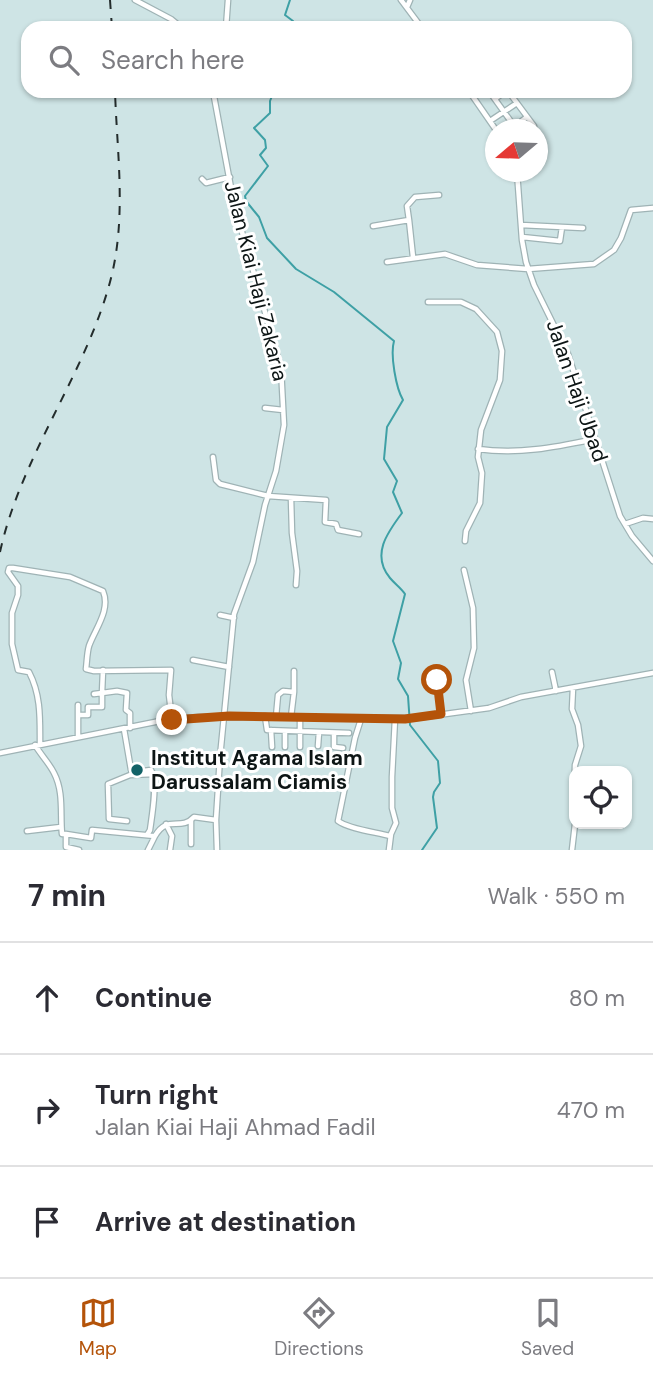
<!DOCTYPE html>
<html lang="en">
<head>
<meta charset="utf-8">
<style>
	body { margin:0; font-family:"DM Sans",sans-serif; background:#f2f2f3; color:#2b2b33 }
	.controls { position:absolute; right:21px; bottom:21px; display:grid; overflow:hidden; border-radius:14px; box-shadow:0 2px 5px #0004 }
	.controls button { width:63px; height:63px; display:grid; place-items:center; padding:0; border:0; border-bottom:2px solid #e1e1e2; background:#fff; color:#2b2b33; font:35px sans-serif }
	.compass { position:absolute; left:485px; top:119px; width:63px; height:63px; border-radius:50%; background:#fff; box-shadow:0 2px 5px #0004; rotate:251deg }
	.stop { position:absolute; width:21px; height:21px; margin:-16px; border:5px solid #b45309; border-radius:50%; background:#fff }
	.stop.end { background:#b45309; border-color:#fff; box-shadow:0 2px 7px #0008 }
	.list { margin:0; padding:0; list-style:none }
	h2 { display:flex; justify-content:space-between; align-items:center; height:91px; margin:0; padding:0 28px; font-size:30px }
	h2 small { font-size:23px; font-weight:400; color:#7c7c81 }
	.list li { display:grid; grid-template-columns:46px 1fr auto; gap:21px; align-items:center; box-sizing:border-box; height:112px; padding:0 28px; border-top:2px solid #e1e1e2 }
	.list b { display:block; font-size:26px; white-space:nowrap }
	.list p { margin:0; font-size:23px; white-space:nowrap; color:#7c7c81 }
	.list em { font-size:23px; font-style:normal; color:#7c7c81 }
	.icon { flex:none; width:38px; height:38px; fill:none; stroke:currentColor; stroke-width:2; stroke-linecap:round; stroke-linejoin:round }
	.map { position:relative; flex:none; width:653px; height:850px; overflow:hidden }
	.search { position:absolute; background:#fff; box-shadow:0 2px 5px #0004; left:21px; right:21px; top:21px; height:77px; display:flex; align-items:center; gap:18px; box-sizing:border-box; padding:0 24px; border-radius:21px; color:#7c7c81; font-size:26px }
	.sheet { height:427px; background:#fff }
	nav { display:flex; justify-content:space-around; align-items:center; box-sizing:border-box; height:98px; border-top:2px solid #e1e1e2; background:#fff; font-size:19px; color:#7c7c81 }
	nav a { display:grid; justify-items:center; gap:4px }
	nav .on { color:#b45309 }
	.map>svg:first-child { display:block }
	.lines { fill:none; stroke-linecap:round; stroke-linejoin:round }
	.stream { stroke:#3ea0a5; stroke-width:2 }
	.minor-casing { stroke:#9fb3b5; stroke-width:7 }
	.minor { stroke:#fff; stroke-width:4.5 }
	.rail { stroke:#232c2c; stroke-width:2; stroke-dasharray:9 9; stroke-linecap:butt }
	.route { stroke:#b45309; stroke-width:9 }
	.poi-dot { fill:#126267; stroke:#fff; stroke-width:2.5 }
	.labels { text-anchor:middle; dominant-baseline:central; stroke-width:6; stroke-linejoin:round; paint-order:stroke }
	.street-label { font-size:21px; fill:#0d1515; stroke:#fff }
	.poi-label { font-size:21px; font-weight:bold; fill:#0d1515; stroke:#fff; text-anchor:start }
</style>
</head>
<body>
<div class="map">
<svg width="653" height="850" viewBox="0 0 653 850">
	<rect width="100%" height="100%" fill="#cee4e5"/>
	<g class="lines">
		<path class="stream" d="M290,0L285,15L293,21L295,28
			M274,91L270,101V113L254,128L265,140L266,148L260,155L268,166L245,196L246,201L259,217L267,238L296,269L334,292L394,341C390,355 396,388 403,400L387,427L384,459L397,481L393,492L402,513C387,533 371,555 390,578C395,584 401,588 405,594L393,641L401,663L398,679L408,696L410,725L438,761L440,783L434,792L433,797L437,828L422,850"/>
		<g class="minor-casing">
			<path id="minor" d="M135,0L171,19L182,28
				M401,0L422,28
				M407,7L410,0
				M226,28L228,0
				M213,91L234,204L281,368L284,425L276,471L265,505L253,562L234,614L220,757L216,820L217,850
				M469,91L496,130
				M489,91L517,130
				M508,91L534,126V130
				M495,99L506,91
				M490,121L517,103
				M515,126L527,117
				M517,172L522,240L526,262L534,285L568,354L620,516L632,536L653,561
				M202,179L206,183L230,177
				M409,220L407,206L415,197L439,195
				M521,225L583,228
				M373,226L409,220L413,257
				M522,237L560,241L562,227
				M387,262L445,254L477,265L528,269L594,264L614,250L621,238L631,210L653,208
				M428,302H461L476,309L497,332L502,351L500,380L481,430L478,457L482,473L480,503L466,531L465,541
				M265,408L283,410
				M478,449C518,455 556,447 595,439
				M213,457L216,480L220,484L268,496L326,500L325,522L336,524L338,530L359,534
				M291,498L292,533L297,571L296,585
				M625,524L643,518L653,519
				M464,570L473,608L474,648L466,680L471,711
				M220,615L234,618
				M193,660L229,667
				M103,670L102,693L117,691L127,693L126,710L130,713V728
				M294,671V692
				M552,672L556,691
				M436,675L441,714
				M573,688L572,709L578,725L581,746L575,765L574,798
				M78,715H88V707H102V693L94,694
				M265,716L267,730L349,733
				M276,717L278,695L283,691L294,692L291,717
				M361,719L355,738L338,821C349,829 375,832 390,836
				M124,729L131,770L135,772L151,770C158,782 152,815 150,830L147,835
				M271,730L272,747
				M285,731V747
				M334,733V747L343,748
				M78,737V705
				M40,744C40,718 41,695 29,672L18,670L12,644V613L18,595V586L8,572L9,568H13L70,577L103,591C111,610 95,629 89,646C87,653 87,661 86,669L94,671L171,670L169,695L172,720
				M35,745C41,755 49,763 54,773C64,792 60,814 62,834H66V847L79,850
				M318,746L319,732
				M300,747V718
				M0,753L160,721L198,717L416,718L489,708L521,697L653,673
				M200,754L220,757
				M127,821L109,819L108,784L130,775L154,774
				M166,824L172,836L170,850
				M27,831L61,827
				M66,834L91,838L92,830L155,836C168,814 180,832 194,817L216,820
				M191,844V821
				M148,850L155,836
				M389,850L391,834L396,823L392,808V777L395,719
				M572,850L575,824"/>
		</g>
		<use href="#minor" class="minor"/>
		<path class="rail" d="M110,0L112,28
			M0,552C21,456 85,375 110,282C127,219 117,154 115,91"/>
	</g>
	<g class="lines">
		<path class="route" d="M172,720L229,716L405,719L441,714L437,680"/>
	</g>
	<circle class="poi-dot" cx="137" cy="770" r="7"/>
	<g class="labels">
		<g class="street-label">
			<text transform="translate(256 281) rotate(76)">Jalan Kiai Haji Zakaria</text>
			<text transform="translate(577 391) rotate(71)">Jalan Haji Ubad</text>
		</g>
		<g class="poi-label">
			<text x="151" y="758">Institut Agama Islam<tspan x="151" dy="24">Darussalam Ciamis</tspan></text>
		</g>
	</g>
</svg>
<div class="controls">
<button><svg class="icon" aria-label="locate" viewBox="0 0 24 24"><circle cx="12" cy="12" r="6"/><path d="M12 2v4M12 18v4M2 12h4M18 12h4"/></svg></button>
</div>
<svg class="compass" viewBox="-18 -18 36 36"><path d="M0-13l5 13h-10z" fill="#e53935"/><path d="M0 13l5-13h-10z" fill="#7c7c81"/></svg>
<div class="stop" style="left:437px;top:680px"></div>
<div class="stop end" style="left:172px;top:720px"></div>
<div class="search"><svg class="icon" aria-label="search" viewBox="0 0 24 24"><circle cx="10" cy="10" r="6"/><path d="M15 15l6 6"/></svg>Search here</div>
</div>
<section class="sheet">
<h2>7 min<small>Walk · 550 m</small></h2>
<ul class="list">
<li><svg class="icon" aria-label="ahead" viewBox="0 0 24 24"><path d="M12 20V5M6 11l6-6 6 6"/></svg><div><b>Continue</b></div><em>80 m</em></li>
<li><svg class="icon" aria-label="right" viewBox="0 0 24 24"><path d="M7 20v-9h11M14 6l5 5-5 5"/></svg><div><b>Turn right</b><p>Jalan Kiai Haji Ahmad Fadil</p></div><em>470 m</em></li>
<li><svg class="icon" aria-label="arrive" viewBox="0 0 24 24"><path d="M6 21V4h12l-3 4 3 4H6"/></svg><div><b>Arrive at destination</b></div></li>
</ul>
</section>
<nav>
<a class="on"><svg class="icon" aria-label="map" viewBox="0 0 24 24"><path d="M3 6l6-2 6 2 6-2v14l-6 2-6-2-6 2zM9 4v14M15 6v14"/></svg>Map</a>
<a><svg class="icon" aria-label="directions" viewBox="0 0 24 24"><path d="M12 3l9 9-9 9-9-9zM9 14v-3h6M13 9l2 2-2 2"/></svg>Directions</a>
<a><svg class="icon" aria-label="saved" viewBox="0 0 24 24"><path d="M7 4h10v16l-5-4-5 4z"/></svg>Saved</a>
</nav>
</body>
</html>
